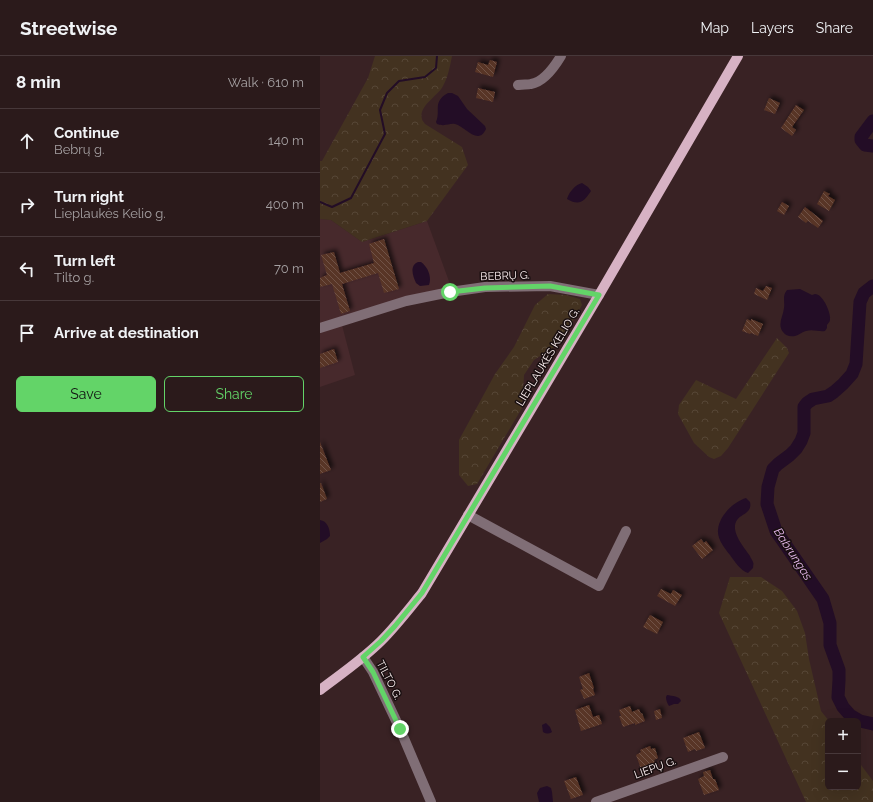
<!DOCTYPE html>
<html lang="en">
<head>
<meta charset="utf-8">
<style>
	body { margin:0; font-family:Raleway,sans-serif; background:#332324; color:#f1f3f6 }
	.controls { position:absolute; right:12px; bottom:12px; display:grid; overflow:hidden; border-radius:6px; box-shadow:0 4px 16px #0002 }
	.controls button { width:36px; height:36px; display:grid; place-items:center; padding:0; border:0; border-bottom:1px solid #47383a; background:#2b1a1b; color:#f1f3f6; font:20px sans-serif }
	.stop { position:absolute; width:12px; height:12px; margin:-9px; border:3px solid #63d468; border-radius:50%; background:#fff }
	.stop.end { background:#63d468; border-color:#fff; box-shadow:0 1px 4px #0008 }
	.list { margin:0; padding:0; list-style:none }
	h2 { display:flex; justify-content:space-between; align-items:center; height:52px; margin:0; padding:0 16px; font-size:17px }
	h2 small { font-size:13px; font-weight:400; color:#a6a1a3 }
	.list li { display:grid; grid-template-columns:26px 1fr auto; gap:12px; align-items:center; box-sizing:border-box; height:64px; padding:0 16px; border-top:1px solid #47383a }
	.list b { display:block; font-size:15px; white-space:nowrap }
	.list p { margin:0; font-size:13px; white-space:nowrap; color:#a6a1a3 }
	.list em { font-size:13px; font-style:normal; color:#a6a1a3 }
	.actions { display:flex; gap:8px; padding:12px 16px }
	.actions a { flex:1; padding:9px 0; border:1px solid #63d468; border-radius:6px; text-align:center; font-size:14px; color:#63d468 }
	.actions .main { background:#63d468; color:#111 }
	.icon { flex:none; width:22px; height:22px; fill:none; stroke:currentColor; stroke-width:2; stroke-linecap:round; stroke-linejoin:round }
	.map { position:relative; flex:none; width:553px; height:746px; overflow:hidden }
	header { display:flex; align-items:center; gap:24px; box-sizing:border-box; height:56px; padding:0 20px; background:#2b1a1b; border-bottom:1px solid #47383a }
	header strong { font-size:19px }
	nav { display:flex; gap:22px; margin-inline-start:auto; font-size:14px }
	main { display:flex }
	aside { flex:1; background:#2b1a1b }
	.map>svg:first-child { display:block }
	.built { fill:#47292c }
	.forest { fill:url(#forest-crowns) }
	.water { fill:#230d26 }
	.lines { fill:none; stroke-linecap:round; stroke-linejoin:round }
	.stream { stroke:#230d26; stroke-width:2 }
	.river { stroke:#230d26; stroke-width:13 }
	.building { fill:url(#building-back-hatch); filter:url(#shadow) }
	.minor { stroke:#806e76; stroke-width:10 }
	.major { stroke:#d7b2c4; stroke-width:10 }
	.route { stroke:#63d468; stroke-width:5 }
	.labels { text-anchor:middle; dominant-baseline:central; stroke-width:3; stroke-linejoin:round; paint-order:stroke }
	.street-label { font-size:11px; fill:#fdf0f1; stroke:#190f10 }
	.water-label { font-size:12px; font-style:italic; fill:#e8baef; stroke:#190f10 }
</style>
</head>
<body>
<header>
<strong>Streetwise</strong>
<nav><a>Map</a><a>Layers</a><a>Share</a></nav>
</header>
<main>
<aside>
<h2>8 min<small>Walk · 610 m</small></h2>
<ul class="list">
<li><svg class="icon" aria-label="ahead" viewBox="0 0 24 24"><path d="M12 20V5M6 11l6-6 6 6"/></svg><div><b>Continue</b><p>Bebrų g.</p></div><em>140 m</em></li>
<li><svg class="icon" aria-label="right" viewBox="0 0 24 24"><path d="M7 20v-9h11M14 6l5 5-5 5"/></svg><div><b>Turn right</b><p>Lieplaukės Kelio g.</p></div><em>400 m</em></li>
<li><svg class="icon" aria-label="left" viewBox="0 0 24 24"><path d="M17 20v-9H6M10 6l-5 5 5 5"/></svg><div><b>Turn left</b><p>Tilto g.</p></div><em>70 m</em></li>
<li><svg class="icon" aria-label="arrive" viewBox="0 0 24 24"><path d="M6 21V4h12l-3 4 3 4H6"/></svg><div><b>Arrive at destination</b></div></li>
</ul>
<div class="actions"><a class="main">Save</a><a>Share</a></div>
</aside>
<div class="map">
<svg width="553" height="746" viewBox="0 0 553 746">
	<defs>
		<pattern id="forest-crowns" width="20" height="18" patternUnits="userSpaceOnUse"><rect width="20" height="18" fill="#433220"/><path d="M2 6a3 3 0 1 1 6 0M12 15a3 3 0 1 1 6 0" fill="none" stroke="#564636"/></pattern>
		<pattern id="building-back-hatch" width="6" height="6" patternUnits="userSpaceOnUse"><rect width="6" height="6" fill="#583427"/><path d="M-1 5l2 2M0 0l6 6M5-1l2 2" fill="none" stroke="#715247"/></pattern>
		<filter id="shadow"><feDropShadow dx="3" dy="-3" stdDeviation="2" flood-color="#0009"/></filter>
	</defs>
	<rect width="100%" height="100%" fill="#392224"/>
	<path class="built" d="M0,163L11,164L42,186L107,165L134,239L106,243L22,269L35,319L0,331Z"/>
	<path class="forest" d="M55,0H132C130,10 128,21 123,30C118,40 98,50 102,63C102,65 104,66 105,68L142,91L148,109L107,165L42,186L11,164L0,163V105H2L48,22Z
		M228,238L246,239L260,243L262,249L240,287L214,304L204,319L202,352L157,428L148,430L139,419V384L175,318L194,291L215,249Z
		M457,282L467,292L469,297L408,392L401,400L394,403L389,401L374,387L358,358L359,349L376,324L416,343Z
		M410,521H441L462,535L477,555L485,577L489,603L501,655L509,665L508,731H538V705L553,725V746H486L399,557Z"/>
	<path class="water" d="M128,37H132L138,40L147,53L165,70L166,73C158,90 146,71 135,68C129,67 125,71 117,68L116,66C121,54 112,46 128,37Z
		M262,127L268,131L271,135C264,146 259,150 247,143C249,136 255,129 262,127Z
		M98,206H101C108,211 112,221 109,229L100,230L96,227C93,220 89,210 98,206Z
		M480,233L492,239C493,239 494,238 495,238C503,238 511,257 510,263C510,266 509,266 507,269V272L505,275C499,276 493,273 486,275C482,276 479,279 475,280C470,281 466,280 463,276C457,268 463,261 464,252C465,245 462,240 467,234Z
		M426,442L430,446C433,461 414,456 415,473C416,482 425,493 430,500C430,501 433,505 433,506C434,508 433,510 433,512L428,517C420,514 415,506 410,499C405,493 397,483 398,474C399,460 413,446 426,442Z
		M0,464C7,465 10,472 10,480L7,483L0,487Z
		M347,639C352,640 360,640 361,645L358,648H354L349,650C347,647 346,644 346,641Z
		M226,667L230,671L232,676C229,678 226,678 223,676L222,669Z
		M227,730L231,732L232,736L233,746H219L217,737L220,732Z"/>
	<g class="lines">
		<path class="stream" d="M0,146L12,151L31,142L65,78L60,54L67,37L79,25L105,21L116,12L117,0"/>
		<path class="river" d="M553,65L541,81V84L545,89L553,90
			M553,230L544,237L540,246L536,308L532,318L523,328L514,336L508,340L493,343L487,347L484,351V377L481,385L476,393L470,399L458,408L453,413L448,431L447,448L456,475L503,543L510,567V589L519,614V624L518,641L523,651L530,659L540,665L553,668"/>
	</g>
	<path class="building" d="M170,4L177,6L173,21L155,16L158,6L168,9Z
		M158,32L175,36L173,46L156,42Z
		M449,42L460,47L455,58L444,54Z
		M476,49L484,54L472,71L476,74L472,80L461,72Z
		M504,135L510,138L508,140L515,144L509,155L497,148Z
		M462,146L469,150L464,159L457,155Z
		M485,151L503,165L498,172L488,165L486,167L478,161Z
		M64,183L79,233L64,237L58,217L22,228L30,255L21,258L12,228L0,231V222L7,219L1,199L14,196L20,217L54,207L49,188Z
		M446,230L452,232L447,244L434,238L436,232L443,235Z
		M427,263L431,265V263L443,268L438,280L431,277L430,278L422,275Z
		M14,293L18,306L0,312V298Z
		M0,386L11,414L0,418Z
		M0,427H1L7,443L0,446Z
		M381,483L384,487L386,485L393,494L382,503L372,490Z
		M341,533L351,538L353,534L362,539L355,550L337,540Z
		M330,559L343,566L337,578L323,571Z
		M269,617L274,632L273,633L275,639L264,643L260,634L263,633L259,621Z
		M269,649L273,661L279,659L282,668L261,675L255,654Z
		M310,650L312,656L319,653L321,658L322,657L325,665L315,669V667L303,671L299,660H301L299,654Z
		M340,653L342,662L336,664L334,655Z
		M379,676L385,692L376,695L375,693L368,696L363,682Z
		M330,690L331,693L335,692L338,702L334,704L335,707L329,709L330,713L322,716L316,699L321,696L320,694Z
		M390,714L393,723H395L399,734L384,739L378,723L384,720L383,716Z
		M256,721L263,739L251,743L244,725Z"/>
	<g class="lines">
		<path class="minor" d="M198,29C203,28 207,29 211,28C224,26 235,10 241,0
			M0,272L86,245L130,236L165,231L230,230L279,239
			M148,459L279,530L306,475
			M43,601L53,616L80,673L111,746
			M276,746L403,701"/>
		<path class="major" d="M0,634C21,618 43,603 61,585C76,570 89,553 102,537L279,239L418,0"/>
	</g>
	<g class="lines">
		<path class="route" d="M80,673L53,616L43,601L61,585L75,570L102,537L279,239L230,230L165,232L130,236"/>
	</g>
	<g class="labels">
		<g class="street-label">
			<text transform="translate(185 220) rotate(-2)">BEBRŲ G.</text>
			<text transform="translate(228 301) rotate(-59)">LIEPLAUKĖS KELIO G.</text>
			<text transform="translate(69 624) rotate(63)">TILTO G.</text>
			<text transform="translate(335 712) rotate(-20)">LIEPŲ G.</text>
		</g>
		<g class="water-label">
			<text transform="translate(473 498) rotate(57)">Babrungas</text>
		</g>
	</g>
</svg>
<div class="controls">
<button>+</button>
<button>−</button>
</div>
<div class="stop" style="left:130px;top:236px"></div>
<div class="stop end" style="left:80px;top:673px"></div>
</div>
</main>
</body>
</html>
